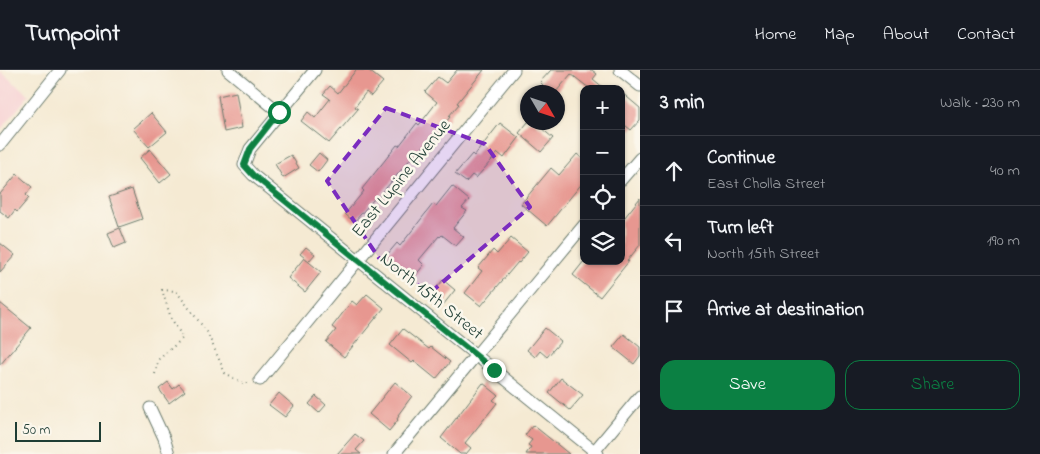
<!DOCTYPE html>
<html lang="en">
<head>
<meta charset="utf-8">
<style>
	body { margin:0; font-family:"Indie Flower",sans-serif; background:#20242c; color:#f1f3f6 }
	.controls { position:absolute; right:15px; top:15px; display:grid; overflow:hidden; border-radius:10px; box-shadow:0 1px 4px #0004 }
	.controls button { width:45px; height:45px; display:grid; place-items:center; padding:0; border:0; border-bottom:1px solid #363941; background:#171b24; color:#f1f3f6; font:25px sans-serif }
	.compass { position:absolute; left:520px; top:15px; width:45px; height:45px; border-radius:50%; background:#171b24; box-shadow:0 1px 4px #0004; rotate:129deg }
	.scale { position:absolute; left:15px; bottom:12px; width:86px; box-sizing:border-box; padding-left:5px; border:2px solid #1f3d34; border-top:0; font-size:14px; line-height:18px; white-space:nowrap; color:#1f3d34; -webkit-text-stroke:4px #fbf7ec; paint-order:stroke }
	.stop { position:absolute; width:15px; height:15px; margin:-11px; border:4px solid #0b8043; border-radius:50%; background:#fff }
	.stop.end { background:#0b8043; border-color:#fff; box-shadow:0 1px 5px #0008 }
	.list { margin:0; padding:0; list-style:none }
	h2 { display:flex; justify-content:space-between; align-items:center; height:65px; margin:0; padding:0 20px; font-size:21px }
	h2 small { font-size:16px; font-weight:400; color:#9ea1a6 }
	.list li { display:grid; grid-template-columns:32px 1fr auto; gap:15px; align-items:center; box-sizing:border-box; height:70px; padding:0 20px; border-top:1px solid #363941 }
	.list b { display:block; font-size:19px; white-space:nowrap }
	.list p { margin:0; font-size:16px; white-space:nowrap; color:#9ea1a6 }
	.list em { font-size:16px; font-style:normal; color:#9ea1a6 }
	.actions { display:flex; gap:10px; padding:15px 20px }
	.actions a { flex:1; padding:11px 0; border:1px solid #0b8043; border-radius:15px; text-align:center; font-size:18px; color:#0b8043 }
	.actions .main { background:#0b8043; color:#fff }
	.icon { flex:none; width:28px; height:28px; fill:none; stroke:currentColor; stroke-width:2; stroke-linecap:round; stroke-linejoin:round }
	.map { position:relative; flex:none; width:640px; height:384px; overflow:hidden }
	header { display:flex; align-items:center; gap:30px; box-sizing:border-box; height:70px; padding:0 25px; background:#171b24; border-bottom:1px solid #363941 }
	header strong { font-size:24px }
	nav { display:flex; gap:28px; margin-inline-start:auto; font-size:18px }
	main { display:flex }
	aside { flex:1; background:#171b24 }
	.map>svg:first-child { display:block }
	.built { fill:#f7cfd1 }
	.building { fill:#e79790 }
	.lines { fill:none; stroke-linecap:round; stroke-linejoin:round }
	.street-casing { stroke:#6a7a6c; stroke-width:13 }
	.path { stroke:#6a7a6c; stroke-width:2; stroke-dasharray:1 4; stroke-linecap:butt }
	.street { stroke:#fff; stroke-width:11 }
	.route { stroke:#0b8043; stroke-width:6 }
	.marked { fill:#7b2cbf; fill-opacity:0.2; stroke:#7b2cbf; stroke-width:4; stroke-dasharray:10 6; stroke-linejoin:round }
	.labels { text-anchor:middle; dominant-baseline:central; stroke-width:5; stroke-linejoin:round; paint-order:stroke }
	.street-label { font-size:18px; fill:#1f3d34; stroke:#fbf7ec }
</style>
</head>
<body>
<header>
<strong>Turnpoint</strong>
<nav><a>Home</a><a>Map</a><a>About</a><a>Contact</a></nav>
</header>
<main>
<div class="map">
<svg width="640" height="384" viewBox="0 0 640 384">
	<rect width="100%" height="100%" fill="#fbf7ec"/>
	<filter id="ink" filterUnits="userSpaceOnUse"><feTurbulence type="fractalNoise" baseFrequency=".02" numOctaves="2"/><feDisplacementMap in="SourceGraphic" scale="10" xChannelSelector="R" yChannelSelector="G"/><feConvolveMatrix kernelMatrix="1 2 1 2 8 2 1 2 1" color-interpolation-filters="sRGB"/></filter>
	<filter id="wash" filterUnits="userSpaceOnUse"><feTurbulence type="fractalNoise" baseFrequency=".0096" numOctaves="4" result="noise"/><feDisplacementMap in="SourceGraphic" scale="20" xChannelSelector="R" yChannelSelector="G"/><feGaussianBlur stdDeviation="1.12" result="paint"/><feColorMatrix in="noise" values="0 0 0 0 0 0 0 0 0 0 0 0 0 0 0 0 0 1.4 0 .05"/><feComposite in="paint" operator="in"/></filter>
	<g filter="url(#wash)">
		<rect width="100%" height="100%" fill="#f5ead3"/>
		<path class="built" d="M0,1L29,25L0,61Z"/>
		<g id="blocks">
			<path class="building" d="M356,0H368L383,12L371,26L366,22L355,37L358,39L329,73L301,51L308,42L315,48L330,29L323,24L330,16L338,23Z
				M457,0H484L457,33L459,34L449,46L450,47L436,65L434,63L420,81L418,80L376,130L374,129L354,152L345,144L364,121L362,119L397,75L399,76L417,53L419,55L437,32L425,22L438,7L446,13Z
				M551,0H592L597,4L593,9L605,19H590L571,4L556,22H537L543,15L540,12Z
				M236,22L242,58L224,62L218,26Z
				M621,22L640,38V50L631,60L621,52Z
				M151,43L167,62L149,77L133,59Z
				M528,52H534L553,68L541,82L519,63Z
				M500,53L519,68L504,88L498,83L476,108L472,105L466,112L455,104L472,84L474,86Z
				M150,79L171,104L160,113L140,88Z
				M319,83L327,90L318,102L309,95Z
				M577,84L584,90V111L547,156L521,134L551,98L559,105Z
				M291,85L299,98L283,108L275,94Z
				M17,104L32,117L26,125L29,128L17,142L15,140L9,148L0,141V124Z
				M452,116L469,130L462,138L467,141L453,158L464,167L456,176L442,165L440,167L439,166L419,190L424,195L413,208L386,186L397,173L400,176L433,134L436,136Z
				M132,119L142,149L119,157L109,127Z
				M640,128V175L627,191H629L600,227L573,205L584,191H621V152Z
				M120,158L126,173L114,178L108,163Z
				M511,168L528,182L519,193L518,192L481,236L465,223L482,201L478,198L493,180L497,184Z
				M0,173L15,185L0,202Z
				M306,177L315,184L309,191L300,184Z
				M304,188L321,202L305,222L288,208Z
				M443,210L455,220L443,235L431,225Z
				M367,224L384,238L344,287L326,272L336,260L332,257L352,231L357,235Z
				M0,233L31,258L0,295Z
				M545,258L561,271L547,287L540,281L535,287L527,280Z
				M403,259L429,279L431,277L450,292L436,309L414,291L412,293L390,275Z
				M624,264L640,277V286L634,294L613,277Z
				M561,308L583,325L570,340L549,323Z
				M168,312L173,319L179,314L185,321L169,333L159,319Z
				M395,312L412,326L398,345L399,346L397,349L398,350L389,361L369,344Z
				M483,313L498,325L493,330L497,333L465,373L471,378L466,384H460L441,368Z
				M279,323L294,336L285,347L269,335Z
				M316,326L326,335L319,343L309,334Z
				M533,355L569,384H526L531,377L528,375L532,370L525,365Z
				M355,364L364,371L356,380L361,384H337Z"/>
		</g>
	</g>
	<g filter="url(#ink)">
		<use href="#blocks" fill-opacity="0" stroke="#6a7a6c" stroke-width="1"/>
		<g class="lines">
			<g class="street-casing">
				<path id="street" d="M228,0L279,42
					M315,0L250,79L244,95L253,105L598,384
					M620,0L640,16
					M0,75L60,0
					M621,110L640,88
					M260,310L514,0
					M150,338L164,368L169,384
					M394,384L584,155
					M592,384L640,326"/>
			</g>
			<path class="path" d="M155,304L159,289L183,268L171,248L162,220L176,221L207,262L225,303L245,314L250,312"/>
			<use href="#street" class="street"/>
		</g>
	</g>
	<g class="lines" filter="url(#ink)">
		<path class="route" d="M279,42L250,79L244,95L253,105L494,300"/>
	</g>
	<path class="marked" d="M386,38L485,74L530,137L430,223L379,188L327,111Z"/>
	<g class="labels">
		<g class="street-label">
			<text transform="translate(402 109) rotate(-51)">East Lupine Avenue</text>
			<text transform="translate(431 227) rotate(39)">North 15th Street</text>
		</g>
	</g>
</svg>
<div class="controls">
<button>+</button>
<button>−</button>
<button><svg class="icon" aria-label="locate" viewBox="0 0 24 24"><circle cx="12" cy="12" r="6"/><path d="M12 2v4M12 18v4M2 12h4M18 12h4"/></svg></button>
<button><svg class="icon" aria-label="layers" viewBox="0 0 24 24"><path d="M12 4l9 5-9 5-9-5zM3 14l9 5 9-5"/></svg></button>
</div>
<svg class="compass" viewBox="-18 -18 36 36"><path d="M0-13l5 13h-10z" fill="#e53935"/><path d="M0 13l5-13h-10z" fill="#9ea1a6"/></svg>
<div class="scale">50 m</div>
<div class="stop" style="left:279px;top:42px"></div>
<div class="stop end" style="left:494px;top:300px"></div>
</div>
<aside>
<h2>3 min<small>Walk · 230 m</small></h2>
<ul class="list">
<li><svg class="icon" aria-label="ahead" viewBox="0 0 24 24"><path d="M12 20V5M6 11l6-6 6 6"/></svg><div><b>Continue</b><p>East Cholla Street</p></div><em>40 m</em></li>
<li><svg class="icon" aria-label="left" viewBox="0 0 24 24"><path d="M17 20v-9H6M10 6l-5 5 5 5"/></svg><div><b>Turn left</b><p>North 15th Street</p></div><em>190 m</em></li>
<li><svg class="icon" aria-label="arrive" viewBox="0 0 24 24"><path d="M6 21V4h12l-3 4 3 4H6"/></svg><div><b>Arrive at destination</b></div></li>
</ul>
<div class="actions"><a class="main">Save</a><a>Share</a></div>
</aside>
</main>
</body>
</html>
